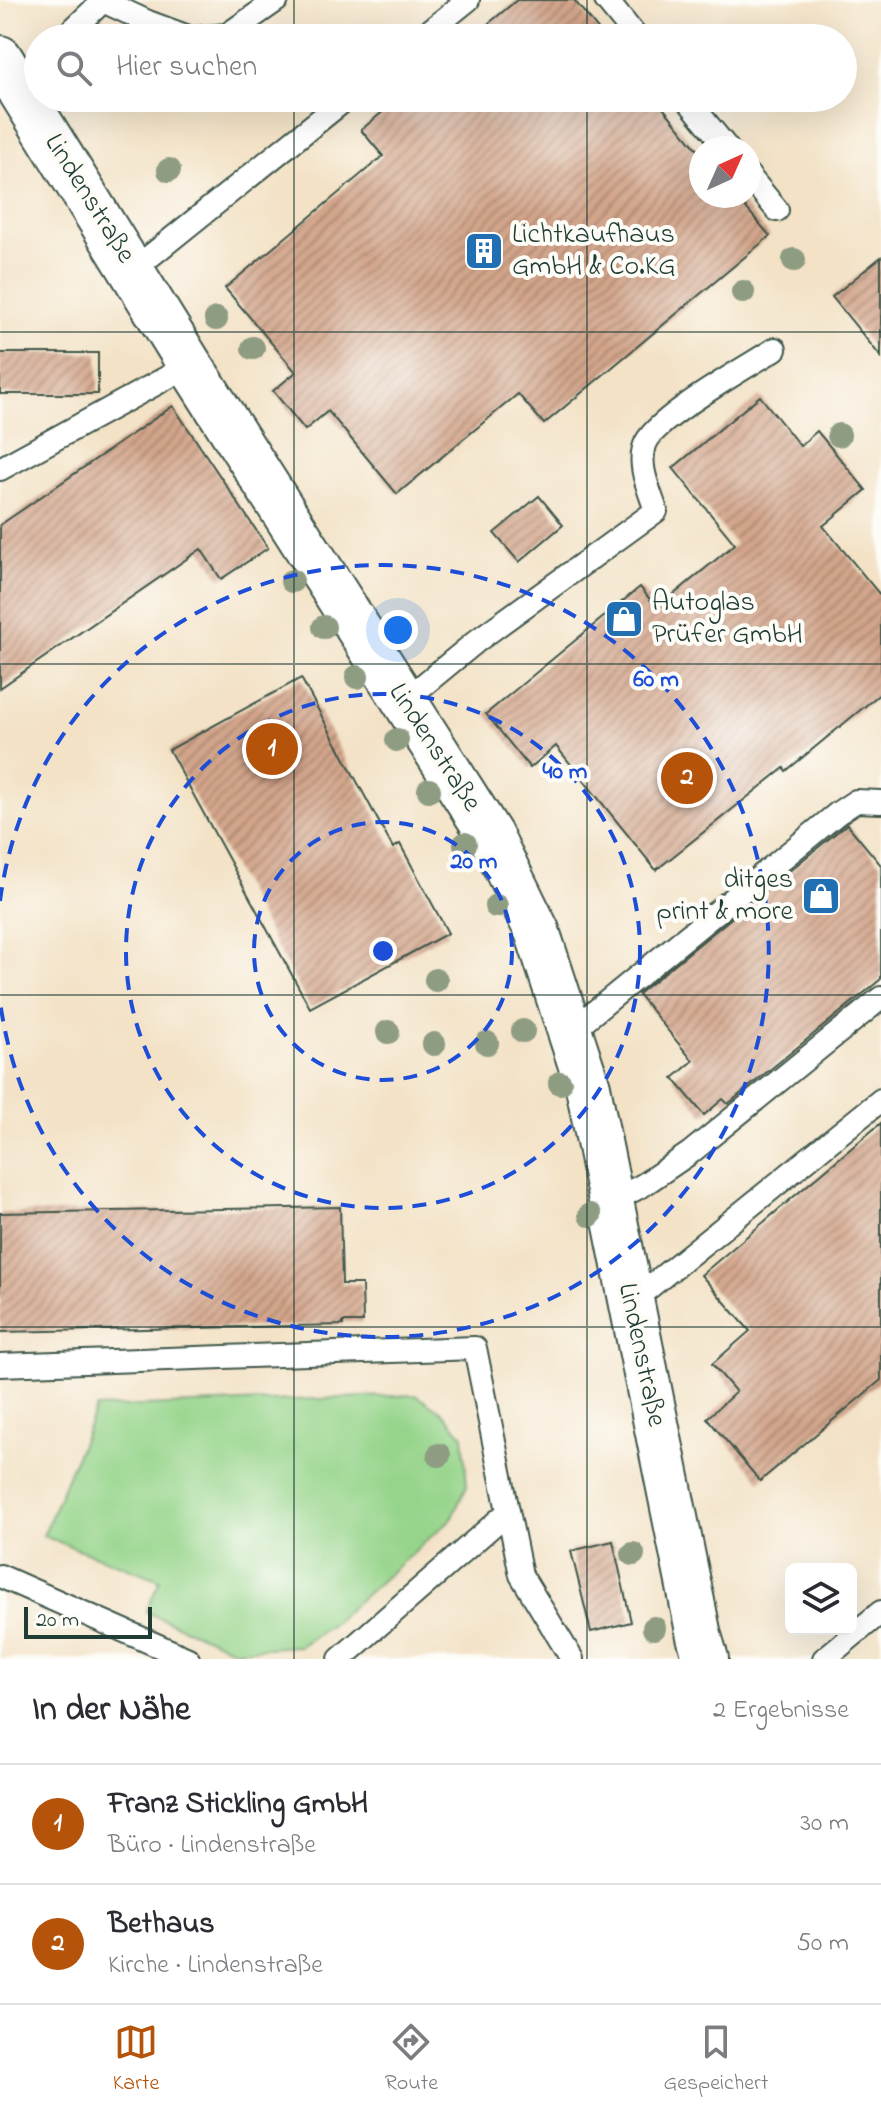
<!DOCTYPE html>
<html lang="de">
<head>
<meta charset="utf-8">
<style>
	body { margin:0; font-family:"Indie Flower",sans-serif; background:#f2f2f3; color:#2b2b33 }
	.controls { position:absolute; right:24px; bottom:24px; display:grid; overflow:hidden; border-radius:12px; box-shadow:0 8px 32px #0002 }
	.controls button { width:72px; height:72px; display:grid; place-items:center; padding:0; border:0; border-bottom:2px solid #e1e1e2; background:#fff; color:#2b2b33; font:40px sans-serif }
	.compass { position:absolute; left:689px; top:136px; width:72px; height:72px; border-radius:50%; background:#fff; box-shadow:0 8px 32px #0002; rotate:45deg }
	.scale { position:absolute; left:24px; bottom:20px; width:128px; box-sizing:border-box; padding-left:8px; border:4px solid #1f3d34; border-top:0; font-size:22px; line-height:28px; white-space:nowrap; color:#1f3d34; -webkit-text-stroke:6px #fdfcf7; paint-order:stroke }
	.you { position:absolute; left:398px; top:630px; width:28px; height:28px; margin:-20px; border:6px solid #fff; border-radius:50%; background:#1a73e8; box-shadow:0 0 0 12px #1a73e833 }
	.badge { display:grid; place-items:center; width:52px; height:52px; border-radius:50%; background:#b45309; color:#fff; font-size:26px; font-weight:700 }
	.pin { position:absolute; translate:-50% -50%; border:4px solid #fff; box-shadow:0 2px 8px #0006 }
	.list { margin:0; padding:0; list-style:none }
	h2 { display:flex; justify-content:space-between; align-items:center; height:104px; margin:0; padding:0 32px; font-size:34px }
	h2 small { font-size:26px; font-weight:400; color:#7c7c81 }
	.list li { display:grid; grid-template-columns:52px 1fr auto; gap:24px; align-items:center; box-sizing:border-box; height:120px; padding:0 32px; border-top:2px solid #e1e1e2 }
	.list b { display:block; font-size:30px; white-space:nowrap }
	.list p { margin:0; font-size:26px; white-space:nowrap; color:#7c7c81 }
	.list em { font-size:26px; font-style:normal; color:#7c7c81 }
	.icon { flex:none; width:44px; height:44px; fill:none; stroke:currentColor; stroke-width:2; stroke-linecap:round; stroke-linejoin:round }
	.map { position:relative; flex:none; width:881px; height:1659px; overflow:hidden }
	.search { position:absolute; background:#fff; box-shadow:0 8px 32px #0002; left:24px; right:24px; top:24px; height:88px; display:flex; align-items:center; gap:20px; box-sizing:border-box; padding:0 28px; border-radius:44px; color:#7c7c81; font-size:30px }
	.sheet { height:344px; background:#fff }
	nav { display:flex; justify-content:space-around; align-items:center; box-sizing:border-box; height:112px; border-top:2px solid #e1e1e2; background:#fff; font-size:22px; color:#7c7c81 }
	nav a { display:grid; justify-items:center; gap:4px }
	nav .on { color:#b45309 }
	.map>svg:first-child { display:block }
	.park { fill:#95d48a; stroke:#5a885f; stroke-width:2 }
	.building { fill:url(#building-hatch) }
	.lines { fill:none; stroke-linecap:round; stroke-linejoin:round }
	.service-casing { stroke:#3f564a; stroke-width:26 }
	.minor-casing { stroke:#3f564a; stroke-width:48 }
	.service { stroke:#fff; stroke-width:22 }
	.minor { stroke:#fff; stroke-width:44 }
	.tree { fill:#8e9c82 }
	.grid { fill:none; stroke:#1f3d34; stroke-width:2; stroke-opacity:0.55 }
	.ring { fill:none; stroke:#1d4ed8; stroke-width:4; stroke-dasharray:14 10 }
	.labels { text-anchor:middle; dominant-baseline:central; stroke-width:8; stroke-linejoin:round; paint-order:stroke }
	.street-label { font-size:28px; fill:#1f3d34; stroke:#fdfcf7 }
	.poi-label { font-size:28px; fill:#1f3d34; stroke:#fdfcf7; text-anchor:start }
	.centre { fill:#1d4ed8; stroke:#fdfcf7; stroke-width:4 }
	.ring-label { font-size:24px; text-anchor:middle; font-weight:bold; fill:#1d4ed8; stroke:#fdfcf7; stroke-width:8; stroke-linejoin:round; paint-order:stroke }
</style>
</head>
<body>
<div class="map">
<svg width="881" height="1659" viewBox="0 0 881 1659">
	<defs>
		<pattern id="building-hatch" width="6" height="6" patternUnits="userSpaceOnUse" patternTransform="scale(2)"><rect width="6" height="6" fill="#d3a58b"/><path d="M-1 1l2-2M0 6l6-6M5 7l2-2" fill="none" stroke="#ab8872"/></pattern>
	</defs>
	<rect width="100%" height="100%" fill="#fdfcf7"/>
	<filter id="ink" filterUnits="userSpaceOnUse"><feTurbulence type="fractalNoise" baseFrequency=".0125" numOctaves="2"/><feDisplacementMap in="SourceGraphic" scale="16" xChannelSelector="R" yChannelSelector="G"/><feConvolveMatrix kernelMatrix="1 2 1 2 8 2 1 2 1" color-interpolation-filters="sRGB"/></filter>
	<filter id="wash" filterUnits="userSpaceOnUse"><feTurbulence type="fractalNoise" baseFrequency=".006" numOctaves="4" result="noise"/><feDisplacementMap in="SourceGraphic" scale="32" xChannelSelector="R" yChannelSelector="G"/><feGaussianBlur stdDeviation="1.8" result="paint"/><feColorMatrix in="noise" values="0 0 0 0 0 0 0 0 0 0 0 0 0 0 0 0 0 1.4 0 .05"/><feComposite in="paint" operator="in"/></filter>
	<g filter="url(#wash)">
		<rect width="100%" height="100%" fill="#f3e2c6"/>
		<path class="park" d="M416,1395L442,1412L463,1435L467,1486L451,1519L330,1626L299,1646L235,1650L146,1612L160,1580L43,1536L96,1408Z"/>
		<g id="blocks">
			<path class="building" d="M517,0H574L605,38H471Z
				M399,98H655L701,154V196H736L770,236L544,424L518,394L397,494L328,411L305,430L273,391L296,372L225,288L383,156L361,130Z
				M881,257V357L832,297Z
				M0,353H98V394H0Z
				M760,396L800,446L817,431L866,490L823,526L881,596V693L786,771L784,768L656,870L556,746L530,768L486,714L640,587L657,608L735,544L673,468Z
				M173,406L268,548L221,579L201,549L0,688V525Z
				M539,496L563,525L519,562L494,533Z
				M301,678L393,848L400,844L448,933L310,1008L169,750Z
				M847,824L881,865V979L728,1104L723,1099L704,1115L673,1078L693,1061L638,994Z
				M881,1123V1380L760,1481L707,1418L736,1392L712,1364L750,1331L701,1275Z
				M340,1207L342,1284H362L363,1322H343V1325L0,1332V1213Z
				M613,1541L631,1622L591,1632L571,1551Z"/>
		</g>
	</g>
	<g filter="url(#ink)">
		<use href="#blocks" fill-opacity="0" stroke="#3f564a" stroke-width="2"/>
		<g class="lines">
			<g class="service-casing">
				<path id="service" d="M606,0L637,38
					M103,1L148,22L191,38
					M64,38L104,0
					M195,38L227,35L277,0
					M421,38L468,0
					M16,82L38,62
					M686,98L727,148
					M749,176L777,210
					M133,270L347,98
					M0,469L190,365
					M404,701L478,640L656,511C650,491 637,466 645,445C653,419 749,366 775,349
					M570,1032L838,813L856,801L881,802
					M611,1202L643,1185L690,1153L881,998
					M630,1303L881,1100
					M0,1365L475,1348L521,1575L572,1659
					M0,1576L188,1659
					M340,1659L508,1512
					M824,1659L881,1612"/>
			</g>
			<g class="minor-casing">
				<path id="minor" d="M0,58L190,365L490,835L537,931L588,1087L699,1636L706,1659"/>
			</g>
			<use href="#service" class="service"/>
			<use href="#minor" class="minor"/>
		</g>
		<g class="tree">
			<circle cx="169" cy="170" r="12"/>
			<circle cx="794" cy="260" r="12"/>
			<circle cx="743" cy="292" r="12"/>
			<circle cx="216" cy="319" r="12"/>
			<circle cx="253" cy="348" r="12"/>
			<circle cx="839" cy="435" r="12"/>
			<circle cx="292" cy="581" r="12"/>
			<circle cx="324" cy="627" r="12"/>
			<circle cx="357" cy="677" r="12"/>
			<circle cx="397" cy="740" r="12"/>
			<circle cx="429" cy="790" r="12"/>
			<circle cx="465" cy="844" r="12"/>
			<circle cx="496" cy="906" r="12"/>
			<circle cx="436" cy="980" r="12"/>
			<circle cx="523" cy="1031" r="12"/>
			<circle cx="388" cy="1032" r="12"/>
			<circle cx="487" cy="1043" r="12"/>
			<circle cx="434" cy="1044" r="12"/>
			<circle cx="560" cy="1083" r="12"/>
			<circle cx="590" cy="1215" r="12"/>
			<circle cx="439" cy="1455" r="12"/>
			<circle cx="633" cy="1554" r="12"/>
			<circle cx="654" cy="1628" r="12"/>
		</g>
	</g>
	<path class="grid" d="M294,0V38M587,0V38M294,98V1659M587,98V1659M0,332H881M0,664H881M0,995H881M0,1327H881"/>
	<g class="ring">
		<circle cx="383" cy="951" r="129"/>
		<circle cx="383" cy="951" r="257"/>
		<path d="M0 901A386 386 0 1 1 0 1001"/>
	</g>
	<defs>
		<g id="building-square" transform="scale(2)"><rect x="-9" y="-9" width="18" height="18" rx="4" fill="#1f6fb2" stroke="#fdfcf7"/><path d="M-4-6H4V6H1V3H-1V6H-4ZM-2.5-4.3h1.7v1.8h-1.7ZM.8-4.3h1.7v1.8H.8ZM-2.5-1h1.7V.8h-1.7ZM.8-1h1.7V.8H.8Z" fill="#fff"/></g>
		<g id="shop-square" transform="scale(2)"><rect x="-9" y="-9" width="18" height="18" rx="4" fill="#1f6fb2" stroke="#fdfcf7"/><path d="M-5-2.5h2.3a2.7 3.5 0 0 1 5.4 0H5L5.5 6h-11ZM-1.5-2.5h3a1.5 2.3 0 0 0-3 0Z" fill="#fff"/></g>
	</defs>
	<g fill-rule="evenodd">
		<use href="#building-square" x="484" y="251"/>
		<use href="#shop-square" x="624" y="619"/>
		<use href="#shop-square" x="821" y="896"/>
	</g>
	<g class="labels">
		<g class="street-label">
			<text transform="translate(89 199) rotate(58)">Lindenstraße</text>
			<text transform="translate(434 748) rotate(57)">Lindenstraße</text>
			<text transform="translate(641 1355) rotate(78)">Lindenstraße</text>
		</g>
		<g class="poi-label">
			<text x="512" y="235">Lichtkaufhaus<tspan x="512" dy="32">GmbH &amp; Co.KG</tspan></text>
			<text x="652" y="603">Autoglas<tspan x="652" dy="32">Prüfer GmbH</tspan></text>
			<text x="793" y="880" text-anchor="end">ditges<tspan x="793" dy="32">print &amp; more</tspan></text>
		</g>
	</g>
	<circle cx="383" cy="951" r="12" class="centre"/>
	<g class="ring-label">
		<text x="656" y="686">60 m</text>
		<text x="565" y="778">40 m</text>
		<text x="474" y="868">20 m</text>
	</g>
</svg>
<div class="controls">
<button><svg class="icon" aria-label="layers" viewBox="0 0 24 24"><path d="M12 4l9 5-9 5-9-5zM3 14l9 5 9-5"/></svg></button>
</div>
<svg class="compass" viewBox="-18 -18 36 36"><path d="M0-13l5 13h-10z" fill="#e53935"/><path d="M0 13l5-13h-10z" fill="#7c7c81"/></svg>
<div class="scale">20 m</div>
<div class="you"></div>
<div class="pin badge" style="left:272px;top:749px">1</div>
<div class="pin badge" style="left:687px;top:778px">2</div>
<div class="search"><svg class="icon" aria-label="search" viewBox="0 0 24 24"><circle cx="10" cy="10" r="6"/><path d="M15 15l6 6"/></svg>Hier suchen</div>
</div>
<section class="sheet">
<h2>In der Nähe<small>2 Ergebnisse</small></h2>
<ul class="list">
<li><span class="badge">1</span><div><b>Franz Stickling GmbH</b><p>Büro · Lindenstraße</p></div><em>30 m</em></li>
<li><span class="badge">2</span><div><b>Bethaus</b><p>Kirche · Lindenstraße</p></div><em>50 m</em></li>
</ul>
</section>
<nav>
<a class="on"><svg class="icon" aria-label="map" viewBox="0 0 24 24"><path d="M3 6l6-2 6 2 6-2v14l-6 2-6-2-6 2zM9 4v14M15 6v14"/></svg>Karte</a>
<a><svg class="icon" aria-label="directions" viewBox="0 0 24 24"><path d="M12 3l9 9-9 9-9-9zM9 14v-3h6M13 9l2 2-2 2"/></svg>Route</a>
<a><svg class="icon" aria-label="saved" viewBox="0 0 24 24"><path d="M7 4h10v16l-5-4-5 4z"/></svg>Gespeichert</a>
</nav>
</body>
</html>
